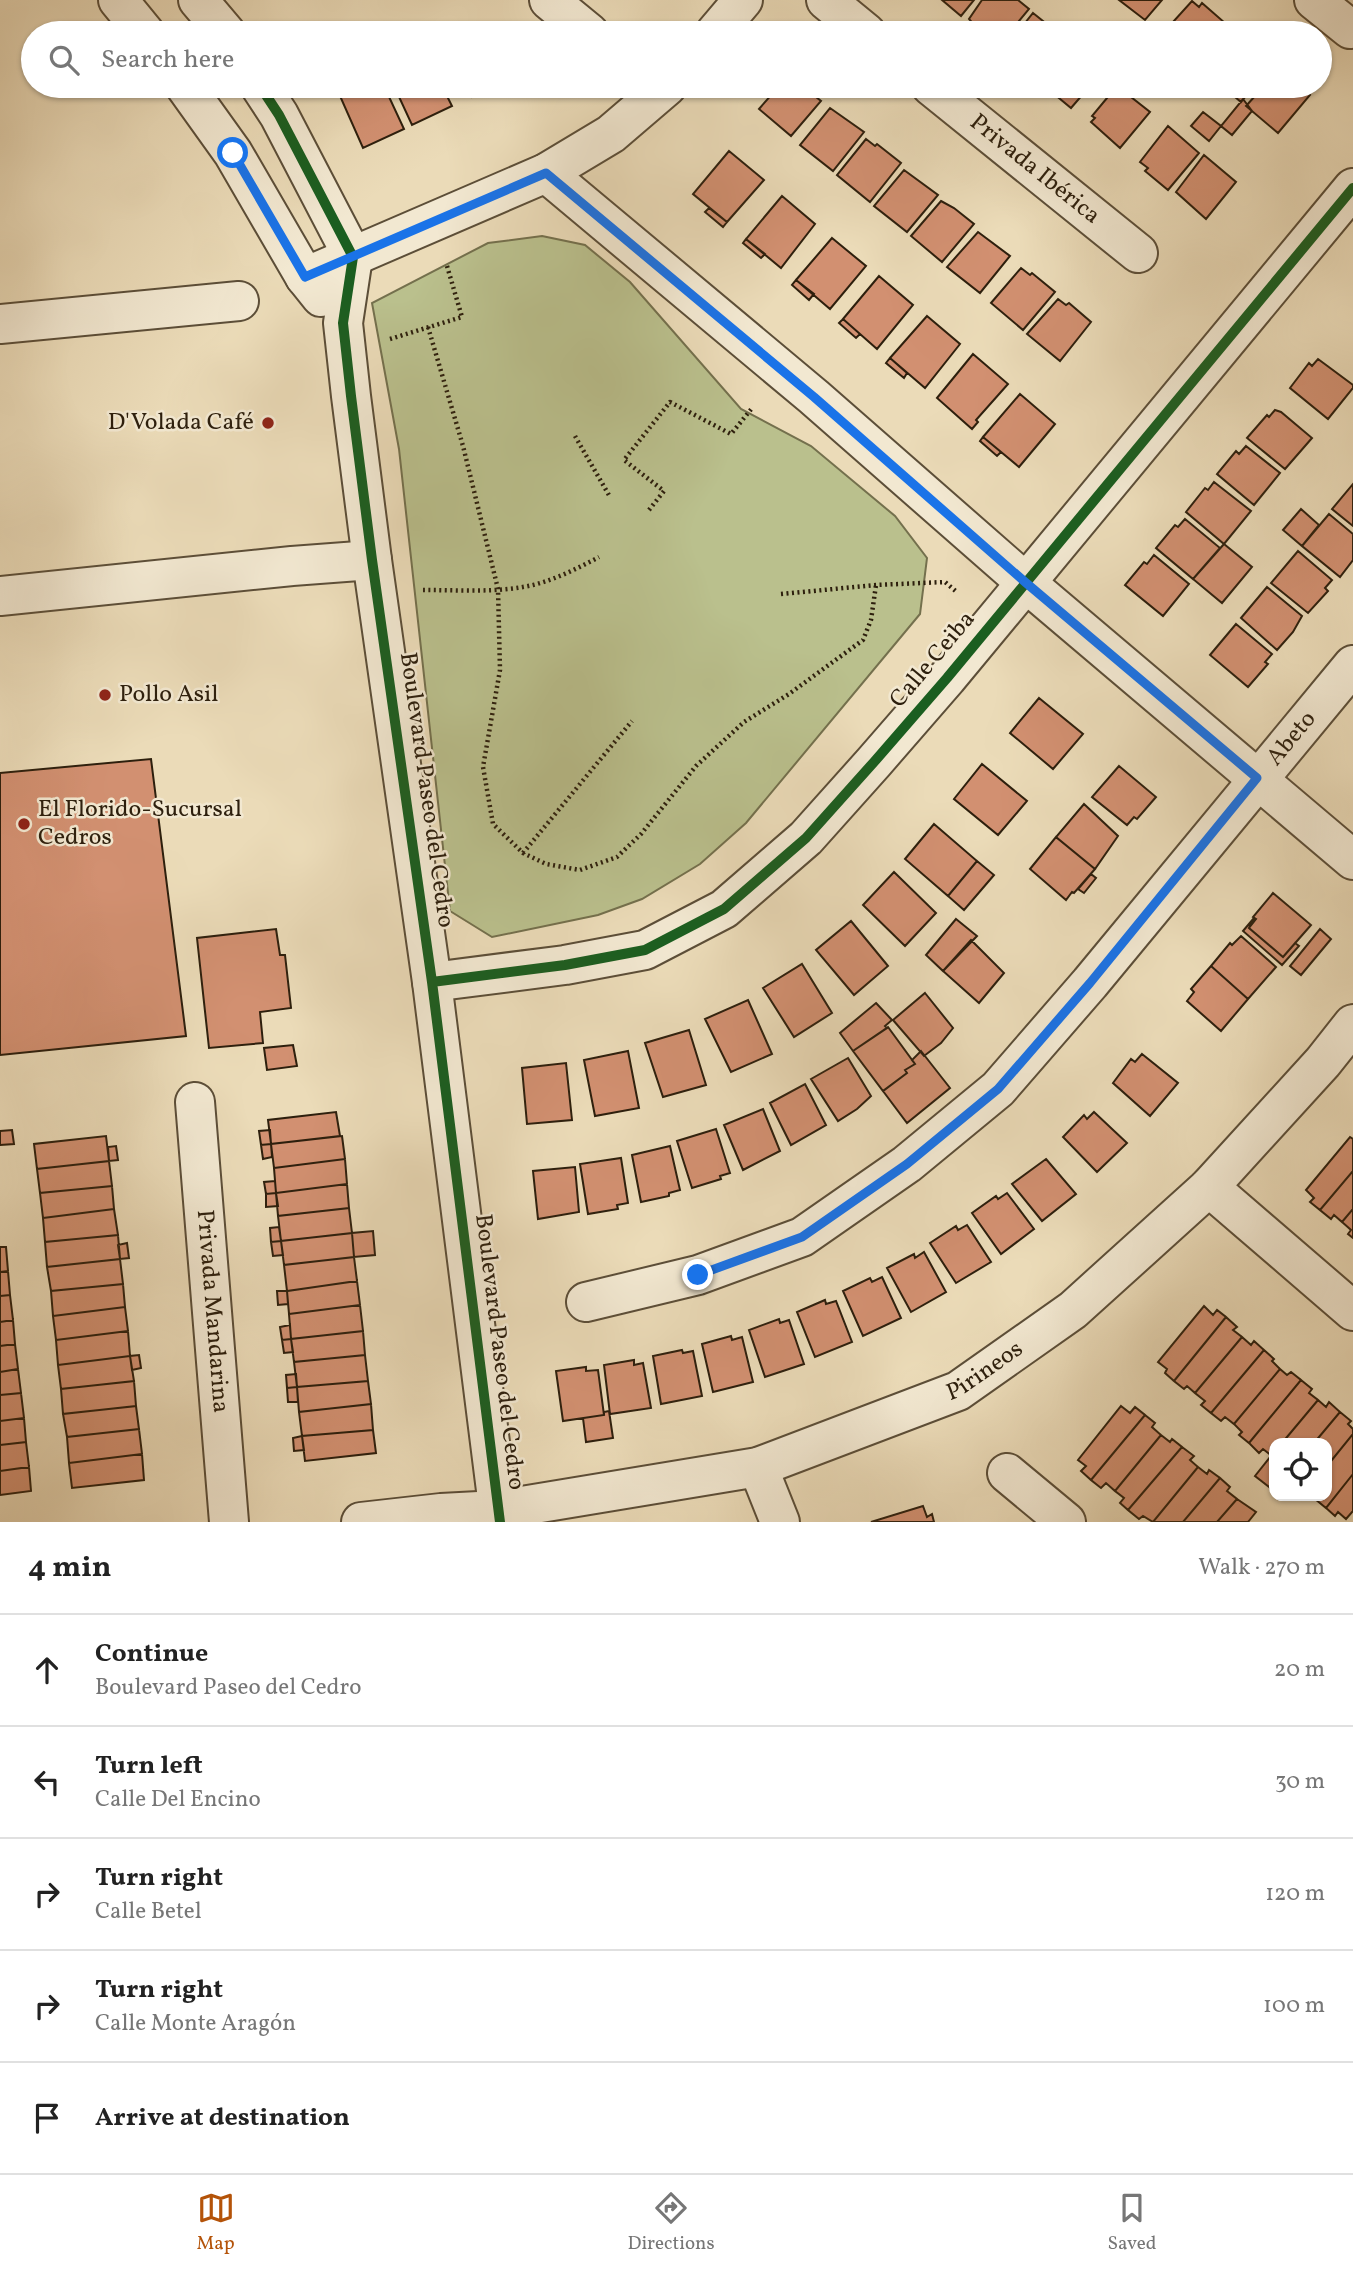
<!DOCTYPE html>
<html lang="en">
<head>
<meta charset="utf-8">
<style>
	body { margin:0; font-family:Vollkorn,serif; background:#f6f6f6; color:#222 }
	.controls { position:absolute; right:21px; bottom:21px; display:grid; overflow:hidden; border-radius:14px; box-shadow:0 2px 5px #0004 }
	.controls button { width:63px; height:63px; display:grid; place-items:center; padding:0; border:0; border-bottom:2px solid #e0e0e0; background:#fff; color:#222; font:35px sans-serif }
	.stop { position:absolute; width:21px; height:21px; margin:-16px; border:5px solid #1a73e8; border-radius:50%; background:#fff }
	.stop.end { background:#1a73e8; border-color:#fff; box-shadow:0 2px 7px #0008 }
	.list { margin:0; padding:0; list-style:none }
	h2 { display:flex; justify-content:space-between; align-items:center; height:91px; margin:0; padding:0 28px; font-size:30px }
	h2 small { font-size:23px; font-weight:400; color:#767676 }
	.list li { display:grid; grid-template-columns:46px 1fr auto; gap:21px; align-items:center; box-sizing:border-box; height:112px; padding:0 28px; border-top:2px solid #e0e0e0 }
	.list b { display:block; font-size:26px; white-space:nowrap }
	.list p { margin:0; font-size:23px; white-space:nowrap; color:#767676 }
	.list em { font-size:23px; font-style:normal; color:#767676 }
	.icon { flex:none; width:38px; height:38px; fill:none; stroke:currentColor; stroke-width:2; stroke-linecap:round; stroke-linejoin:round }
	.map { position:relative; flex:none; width:1353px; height:1522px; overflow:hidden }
	.search { position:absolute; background:#fff; box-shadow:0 2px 5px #0004; left:21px; right:21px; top:21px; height:77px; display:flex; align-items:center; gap:18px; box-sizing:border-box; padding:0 24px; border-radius:38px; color:#767676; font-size:26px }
	.sheet { height:651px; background:#fff }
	nav { display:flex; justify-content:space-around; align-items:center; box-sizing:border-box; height:98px; border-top:2px solid #e0e0e0; background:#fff; font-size:19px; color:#767676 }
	nav a { display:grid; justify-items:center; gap:4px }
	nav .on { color:#b45309 }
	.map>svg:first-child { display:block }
	.green { fill:#bac08d; stroke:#74704d; stroke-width:2 }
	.building { fill:#d29071; stroke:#2d1f0d; stroke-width:2 }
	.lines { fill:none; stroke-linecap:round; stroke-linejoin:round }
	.minor-casing { stroke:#5c4e38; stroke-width:42 }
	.path { stroke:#2d1f0d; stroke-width:4.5; stroke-dasharray:2 3.5; stroke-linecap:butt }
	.minor { stroke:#f2e8d1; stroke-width:38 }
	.cycleway-casing { stroke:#f2e8d1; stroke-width:15 }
	.cycleway { stroke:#1b5e20; stroke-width:10 }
	.route { stroke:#1a73e8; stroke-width:9 }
	.poi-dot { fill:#8f2418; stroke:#f2e8d1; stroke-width:2.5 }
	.labels { text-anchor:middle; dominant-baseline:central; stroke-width:5; stroke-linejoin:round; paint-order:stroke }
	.street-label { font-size:24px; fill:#2d1f0d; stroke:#f2e8d1 }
	.poi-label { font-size:24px; fill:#2d1f0d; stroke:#f2e8d1; text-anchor:start }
</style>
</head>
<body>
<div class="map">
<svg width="1353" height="1522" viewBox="0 0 1353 1522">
	<rect width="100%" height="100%" fill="#ebdbb8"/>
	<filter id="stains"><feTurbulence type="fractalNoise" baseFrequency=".00286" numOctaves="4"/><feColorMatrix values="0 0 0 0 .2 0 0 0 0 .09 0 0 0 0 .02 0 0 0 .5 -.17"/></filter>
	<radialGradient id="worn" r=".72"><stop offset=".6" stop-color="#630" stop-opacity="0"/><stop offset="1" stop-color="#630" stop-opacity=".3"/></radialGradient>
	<path class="green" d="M542,236L585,245L630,282L741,409L811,446L895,516L927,558L920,614L746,823L700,864L642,899L598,915L492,937L450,911L399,449L372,303L488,243Z"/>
	<path class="building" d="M942,0H974L961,16Z
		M982,0H1018L1029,9L1009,33H981L969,19Z
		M1119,0H1162L1145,20Z
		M1192,1L1199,7L1202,3L1225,23L1217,33H1163Z
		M1033,13L1058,33H1017Z
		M362,86H384L404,129L363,148L340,96Z
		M394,86H442L452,106L412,125Z
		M466,86H492L472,97Z
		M779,86H809L814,90L811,93L821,101L791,136L759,109Z
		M1049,86H1090L1071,108L1048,89Z
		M1117,86L1150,112L1120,148L1091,122L1095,118L1092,116Z
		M1222,86H1254L1241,102Z
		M1264,86H1298L1310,95L1278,133L1246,106Z
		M1243,99L1252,111L1232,135L1221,126Z
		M830,108L864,132L833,171L800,145Z
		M1203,112L1221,126L1209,141L1191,126Z
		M1168,126L1199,153L1168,190L1145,171L1148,168L1140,162Z
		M866,139L875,146L877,144L901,163L870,202L837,175Z
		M729,151L764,180L727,222L693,194Z
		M1204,155L1236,182L1206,219L1176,192Z
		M904,170L938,195L907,232L874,206Z
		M782,196L815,224L781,268L746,239Z
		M941,201L954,208L974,224L942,262L911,236Z
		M709,208L727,222L723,227L705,212Z
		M978,232L1010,256L980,293L947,267Z
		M832,238L866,266L830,309L796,280Z
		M746,239L765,254L761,258L743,243Z
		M1021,268L1030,275L1032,273L1055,292L1023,330L991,303Z
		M879,276L913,305L877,349L843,319Z
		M796,280L814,294L809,300L792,285Z
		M1058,299L1066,305L1069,303L1091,322L1060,361L1027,334Z
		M927,316L960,344L925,388L890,358Z
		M843,319L860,334L856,338L839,323Z
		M973,354L1008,384L976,420L978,422L972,429L937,398Z
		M890,358L907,373L904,378L886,363Z
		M1318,359L1353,385V388L1328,419L1290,388L1309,363L1312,366Z
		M1020,394L1055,424L1019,467L983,437Z
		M1275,410L1281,412L1312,438L1285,469L1247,438L1267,415L1269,417Z
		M983,437L1001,452L997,456L980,441Z
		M1246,446L1280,473L1254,505L1217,474L1236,451L1239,454Z
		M1214,482L1251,511L1224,544L1186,512L1205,488L1208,490Z
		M1353,484V526L1332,509Z
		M1301,509L1319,525L1302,546L1283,530Z
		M1329,514L1353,534V560L1340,577L1302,546Z
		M1185,519L1220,548L1193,579L1156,548L1175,525L1178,527Z
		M1224,544L1252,567L1222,603L1193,579Z
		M1298,551L1332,580L1325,588L1328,591L1308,613L1271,583Z
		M1154,555L1189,584L1163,616L1125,585L1144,562L1147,564Z
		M1267,587L1302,616L1293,632L1277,650L1241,618Z
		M1236,624L1272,654L1265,662L1268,664L1248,687L1210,655Z
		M1039,698L1083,734L1053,769L1010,733Z
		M151,759L186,1036L0,1055V773Z
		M982,764L1027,801L998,835L954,799Z
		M1119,766L1156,797L1137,819L1134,817L1127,825L1092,797Z
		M1084,804L1118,836L1095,869L1056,837Z
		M934,824L977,861L948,896L905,859Z
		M1056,837L1095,869L1074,893L1072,892L1066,900L1030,869Z
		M977,861L994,875L964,910L948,896Z
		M894,872L936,913L905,946L863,905Z
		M1091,874L1096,878L1084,893L1078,889Z
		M1273,893L1311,925L1283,957L1249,928L1256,919L1253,917Z
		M1254,918L1249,928L1283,957L1295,943L1299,946L1282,965L1243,931Z
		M956,919L977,936L943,971L926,955Z
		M851,921L888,966L854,995L816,950Z
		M276,929L280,955H285L291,1008L260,1012L263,1043L209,1048L197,938Z
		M1320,929L1331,939L1301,975L1290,966Z
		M1241,936L1276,967L1248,999L1211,966L1230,943L1232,945Z
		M971,940L1004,973L979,1003L943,971Z
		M802,964L832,1013L794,1037L763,988Z
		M1211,966L1248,999L1221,1031L1187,1001L1194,992L1191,989Z
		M925,993L953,1028L941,1043L924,1056L893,1020Z
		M748,1000L772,1054L731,1072L705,1019Z
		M876,1003L892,1020L885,1026L887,1028L853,1051L840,1033Z
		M888,1027L915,1064L905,1070L907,1073L883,1091L853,1051Z
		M689,1030L706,1085L663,1097L645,1043Z
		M293,1045L297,1066L267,1070L264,1048Z
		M628,1051L639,1108L595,1116L584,1060Z
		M921,1051L950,1088L907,1123L883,1091L907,1073L905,1070L915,1064L912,1060Z
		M1142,1054L1178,1083L1150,1116L1113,1083L1131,1059L1135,1062Z
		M848,1058L871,1096L857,1109L838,1121L811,1079Z
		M566,1063L572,1120L527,1124L522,1068Z
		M805,1084L826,1125L791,1145L770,1103Z
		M763,1109L780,1151L743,1170L724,1125Z
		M336,1112L340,1136L271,1144L268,1120Z
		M1094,1112L1127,1143L1097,1172L1063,1137L1084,1115L1087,1119Z
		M716,1129L730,1173L720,1176L721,1179L692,1188L677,1141Z
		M12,1130L14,1144L0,1145V1131Z
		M270,1130L271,1144L261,1145L259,1131Z
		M106,1136L109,1161L37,1169L34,1144Z
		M342,1136L345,1159L274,1168L271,1144Z
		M1350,1137L1353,1139V1171L1320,1210L1310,1202L1314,1198L1306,1190Z
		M271,1144L272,1157L263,1159L261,1145Z
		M116,1146L118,1160L109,1161L108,1147Z
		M670,1146L680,1190L669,1193V1196L641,1202L632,1155Z
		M621,1158L628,1203L617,1205L618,1209L588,1214L580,1164Z
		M345,1159L347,1184L276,1193L274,1168Z
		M1046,1159L1076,1194L1042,1221L1012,1184Z
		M109,1161L112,1186L40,1193L37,1169Z
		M575,1167L579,1212L538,1219L533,1171Z
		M1353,1171V1209L1342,1222L1334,1215L1331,1219L1320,1210Z
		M275,1181L276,1193L266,1194L264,1182Z
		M347,1184L349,1208L278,1216L276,1193Z
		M112,1186L114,1209L43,1218L40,1193Z
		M276,1193L278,1206L266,1207V1194Z
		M1007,1193L1034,1229L1001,1254L972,1213L996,1196L998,1199Z
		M349,1208L352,1233L281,1241L278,1216Z
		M114,1209L118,1235L45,1242L43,1218Z
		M1353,1209V1238L1348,1234L1351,1230L1342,1222Z
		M967,1225L991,1262L956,1283L930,1243L956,1226L958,1230Z
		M279,1227L281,1241L271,1242L270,1228Z
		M373,1231L375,1255L354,1257L352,1233Z
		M352,1233L354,1257L284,1265L281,1241Z
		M118,1235L120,1259L47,1267L45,1242Z
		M281,1241L283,1255L273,1256L271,1242Z
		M127,1243L129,1258L120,1259L118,1245Z
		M0,1247H6L8,1271L0,1272Z
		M924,1252L946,1292L911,1312L887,1268L914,1254L915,1258Z
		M354,1257L357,1281L287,1291L284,1265Z
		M120,1259L123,1284L51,1291L47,1267Z
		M8,1271L10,1295L0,1296V1272Z
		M882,1277L901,1318L863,1336L843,1291L870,1278L872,1282Z
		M357,1281L360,1305L289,1314L287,1291Z
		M123,1284L125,1307L53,1316L51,1291Z
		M277,1291H287L288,1304L278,1305Z
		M10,1295L13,1320L0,1322V1296Z
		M825,1300L826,1304L836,1301L852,1342L815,1357L797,1312Z
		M360,1305L363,1331L291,1339L289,1314Z
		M1204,1306L1213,1315L1217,1310L1226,1317L1174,1381L1165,1373L1167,1369L1158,1362Z
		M125,1307L128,1331L56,1340L53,1316Z
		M1226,1317L1237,1327L1233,1330L1242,1337L1195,1393L1187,1386L1184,1389L1174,1381Z
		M779,1319L780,1323L789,1320L804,1364L765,1377L749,1330Z
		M13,1320L15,1344L0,1346V1322Z
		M290,1325L291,1339L282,1340L280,1327Z
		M128,1331L130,1356L58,1365L56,1340Z
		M363,1331L365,1355L294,1362L291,1339Z
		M731,1336L732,1340L742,1337L753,1382L713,1392L702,1344Z
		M1242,1337L1251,1345L1254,1341L1264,1350L1211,1413L1201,1405L1205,1401L1195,1393Z
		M291,1339L293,1352L284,1353L282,1340Z
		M15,1344L18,1369L0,1372V1346Z
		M682,1350L683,1353L693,1351L702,1396L661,1404L653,1356Z
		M1264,1350L1274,1359L1272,1361L1280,1369L1234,1424L1225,1417L1221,1421L1211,1413Z
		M139,1355L141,1368L132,1370L130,1356Z
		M365,1355L368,1381L297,1387L294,1362Z
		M130,1356L134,1381L61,1389L58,1365Z
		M634,1360V1365L643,1363L651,1408L610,1414L604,1365Z
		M586,1367V1371L598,1370L604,1415L563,1421L556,1371Z
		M18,1369L21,1393L0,1395V1372Z
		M1280,1369L1287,1375L1291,1372L1301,1380L1249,1443L1239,1435L1242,1432L1234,1424Z
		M296,1374L297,1387L287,1388L286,1375Z
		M1301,1380L1312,1389L1309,1393L1318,1400L1282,1443H1274V1452L1272,1456L1263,1449L1259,1453L1249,1443Z
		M134,1381L136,1406L63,1414L61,1389Z
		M368,1381L371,1404L299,1412L297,1387Z
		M297,1387L298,1402H288L287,1388Z
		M21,1393L24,1418L0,1421V1395Z
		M1318,1400L1326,1407L1329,1402L1340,1412L1314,1443H1282Z
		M371,1404L373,1430L302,1436L299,1412Z
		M136,1406L139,1429L67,1437L63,1414Z
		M1121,1406L1130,1413L1135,1407L1145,1415L1091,1480L1081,1471L1086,1466L1078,1460Z
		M609,1411L613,1438L586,1442L583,1418L604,1415V1412Z
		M1340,1412L1351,1421L1348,1424L1353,1429V1434L1327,1466V1443H1314Z
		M1145,1415L1155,1423L1152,1427L1161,1435L1115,1491L1106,1483L1101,1488L1091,1480Z
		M24,1418L26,1442L0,1445V1421Z
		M139,1429L142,1454L69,1463L67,1437Z
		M373,1430L376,1453L305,1461L302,1436Z
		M1353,1434V1474L1326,1508L1315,1499L1318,1496H1327V1466Z
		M1161,1435L1170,1442L1172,1439L1182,1447L1128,1510L1120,1503L1124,1498L1115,1491Z
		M302,1436L304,1450L294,1451L293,1438Z
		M26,1442L29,1467L0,1471V1445Z
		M1182,1447L1194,1456L1190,1460L1198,1467L1153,1522L1143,1516L1139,1519L1128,1510Z
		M1274,1452V1489L1273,1490L1255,1476Z
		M142,1454L144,1480L72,1488L69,1463Z
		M29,1467L31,1491L0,1495V1471Z
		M1198,1467L1207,1474L1209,1470L1220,1478L1183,1522H1153Z
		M1353,1474V1511L1346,1519L1338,1512L1335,1516L1326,1508Z
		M1220,1478L1230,1487L1227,1491L1237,1499L1217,1522H1183Z
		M1237,1499L1256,1512L1248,1522H1217Z
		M923,1506L927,1517L932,1514L934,1522H871Z"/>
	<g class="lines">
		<g class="minor-casing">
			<g id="minor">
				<path d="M118,0L145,33"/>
				<path d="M198,0L226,33"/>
				<path d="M549,0L589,33"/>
				<path d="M826,0L866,33"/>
				<path d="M1314,0L1350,29"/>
				<path d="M715,33L743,0"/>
				<path d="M185,86L233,153L305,277L321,297"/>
				<path d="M260,86L279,115L353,257L343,323L351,396L372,560L432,982L500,1522"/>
				<path id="s1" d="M931,86L1138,253"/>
				<path d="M546,173L814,397L1025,582L1353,860"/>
				<path d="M305,277L546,173L611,134L667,86"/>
				<path d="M0,324L239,301"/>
				<path d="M0,596L292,566L372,560"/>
				<path d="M432,982L565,965L645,950L724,909L806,838L874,762L947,678L1353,188"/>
				<path id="s2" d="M195,1102L229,1522"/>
				<path d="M1209,1187L1353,1311"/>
				<path id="s3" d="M586,1302L698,1275L802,1237L907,1164L998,1089L1090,983L1353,665"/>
				<path d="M758,1467L780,1522"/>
				<path d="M1007,1473L1066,1522"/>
				<path id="s4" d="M361,1522L441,1513L498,1510L758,1467L958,1391L1073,1310L1209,1187L1323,1062L1353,1024"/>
			</g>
		</g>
		<path class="path" d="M428,327L463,446L498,589L500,670L483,767L493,824L523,853L546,864L580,870L617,857L641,834L696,766L744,722L789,694L863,640L871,620L876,585
			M390,339L462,317L447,266
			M575,436L610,497
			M649,510L664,491L624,460L670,402L731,434L753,407
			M423,590C459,590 498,593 533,585C557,579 578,568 599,557
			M781,594L876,585L945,582L958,593
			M523,853L632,721"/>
		<use href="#minor" class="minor"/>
		<g class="cycleway-casing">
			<path id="cycleway" d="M260,86L279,115L353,257L343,323L351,396L372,560L432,982L500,1522
				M432,982L565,965L645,950L724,909L806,838L874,762L947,678L1353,188"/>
		</g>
		<use href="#cycleway" class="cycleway"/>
	</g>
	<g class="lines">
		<path class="route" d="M233,153L305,277L546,173L814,397L1025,582L1257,778L1090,983L998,1089L907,1164L802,1237L698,1275"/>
	</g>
	<g class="poi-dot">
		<circle cx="268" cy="423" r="7"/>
		<circle cx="105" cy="695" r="7"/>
		<circle cx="24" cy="824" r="7"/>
	</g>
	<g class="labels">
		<g class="street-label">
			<text stroke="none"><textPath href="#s1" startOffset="133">Privada Ibérica</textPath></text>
			<text transform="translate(933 660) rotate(-50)">Calle Ceiba</text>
			<text stroke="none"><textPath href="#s3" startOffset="929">Abeto</textPath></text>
			<text transform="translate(426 790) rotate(82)">Boulevard Paseo del Cedro</text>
			<text stroke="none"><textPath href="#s2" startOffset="210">Privada Mandarina</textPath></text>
			<text transform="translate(499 1352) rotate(83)">Boulevard Paseo del Cedro</text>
			<text stroke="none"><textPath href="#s4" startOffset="648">Pirineos</textPath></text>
		</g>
		<g class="poi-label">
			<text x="254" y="423" text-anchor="end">D'Volada Café</text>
			<text x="119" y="695">Pollo Asil</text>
			<text x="38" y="810">El Florido-Sucursal<tspan x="38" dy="28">Cedros</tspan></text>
		</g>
	</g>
	<rect width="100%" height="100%" filter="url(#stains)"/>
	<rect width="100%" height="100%" fill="url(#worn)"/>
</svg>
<div class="controls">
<button><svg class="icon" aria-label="locate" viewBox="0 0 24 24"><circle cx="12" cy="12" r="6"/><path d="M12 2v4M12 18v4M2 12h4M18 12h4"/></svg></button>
</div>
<div class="stop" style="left:233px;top:153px"></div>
<div class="stop end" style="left:698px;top:1275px"></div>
<div class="search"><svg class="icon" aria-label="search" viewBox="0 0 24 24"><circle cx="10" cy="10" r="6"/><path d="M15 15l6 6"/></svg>Search here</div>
</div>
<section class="sheet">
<h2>4 min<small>Walk · 270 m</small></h2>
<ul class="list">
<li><svg class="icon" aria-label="ahead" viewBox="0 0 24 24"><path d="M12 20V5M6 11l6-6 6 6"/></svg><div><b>Continue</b><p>Boulevard Paseo del Cedro</p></div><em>20 m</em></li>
<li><svg class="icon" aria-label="left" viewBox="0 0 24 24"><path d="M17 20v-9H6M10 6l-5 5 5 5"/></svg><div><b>Turn left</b><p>Calle Del Encino</p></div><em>30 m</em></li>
<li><svg class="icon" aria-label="right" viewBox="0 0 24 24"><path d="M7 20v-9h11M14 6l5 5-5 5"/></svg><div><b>Turn right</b><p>Calle Betel</p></div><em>120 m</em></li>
<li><svg class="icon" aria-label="right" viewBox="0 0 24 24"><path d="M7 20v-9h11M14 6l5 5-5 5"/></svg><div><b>Turn right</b><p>Calle Monte Aragón</p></div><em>100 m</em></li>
<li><svg class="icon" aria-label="arrive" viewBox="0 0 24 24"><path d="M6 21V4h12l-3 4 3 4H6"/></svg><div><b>Arrive at destination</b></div></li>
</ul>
</section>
<nav>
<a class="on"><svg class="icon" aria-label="map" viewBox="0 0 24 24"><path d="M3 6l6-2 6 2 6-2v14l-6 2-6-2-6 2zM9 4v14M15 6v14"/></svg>Map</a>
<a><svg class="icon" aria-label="directions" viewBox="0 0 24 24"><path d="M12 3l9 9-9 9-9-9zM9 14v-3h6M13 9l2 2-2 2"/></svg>Directions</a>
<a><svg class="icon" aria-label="saved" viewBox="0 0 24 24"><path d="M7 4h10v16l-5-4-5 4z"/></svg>Saved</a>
</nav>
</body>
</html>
